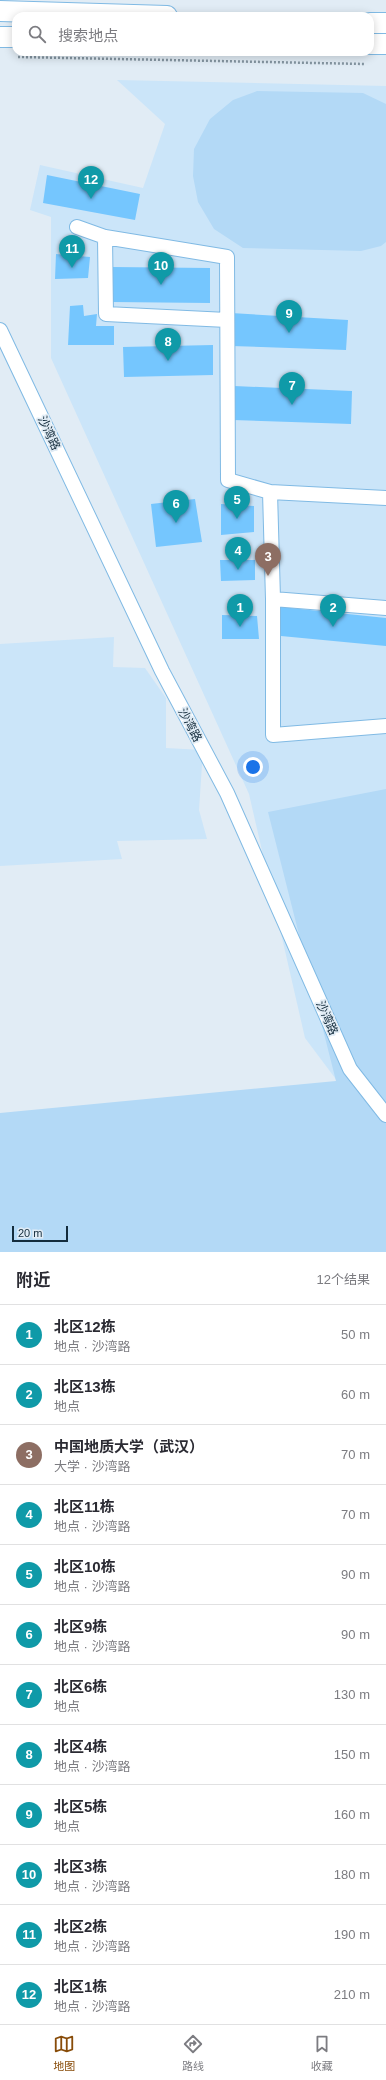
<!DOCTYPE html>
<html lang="zh">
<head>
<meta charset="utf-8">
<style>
	body { margin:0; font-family:Helvetica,"Noto Sans SC",sans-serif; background:#f7f7f7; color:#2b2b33 }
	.scale { position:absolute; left:12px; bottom:10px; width:56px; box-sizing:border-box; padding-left:4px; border:2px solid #142c3c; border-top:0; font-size:11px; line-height:14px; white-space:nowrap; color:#142c3c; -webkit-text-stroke:3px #e1ecf5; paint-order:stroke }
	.you { position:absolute; left:253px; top:767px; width:14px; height:14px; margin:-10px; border:3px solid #fff; border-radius:50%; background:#1a73e8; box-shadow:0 0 0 6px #1a73e833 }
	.badge { display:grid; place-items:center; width:26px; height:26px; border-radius:50%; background:#884c09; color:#fff; font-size:13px; font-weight:700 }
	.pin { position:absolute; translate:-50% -33px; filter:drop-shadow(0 1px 2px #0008) }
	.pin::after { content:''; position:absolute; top:21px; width:14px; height:12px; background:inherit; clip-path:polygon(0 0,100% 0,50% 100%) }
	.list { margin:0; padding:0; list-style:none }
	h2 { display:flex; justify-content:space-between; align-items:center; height:52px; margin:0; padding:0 16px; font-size:17px }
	h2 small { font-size:13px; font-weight:400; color:#7c7c81 }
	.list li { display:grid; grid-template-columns:26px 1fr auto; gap:12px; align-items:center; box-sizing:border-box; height:60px; padding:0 16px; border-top:1px solid #e1e1e2 }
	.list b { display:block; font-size:15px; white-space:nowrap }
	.list p { margin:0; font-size:13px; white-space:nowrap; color:#7c7c81 }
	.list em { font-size:13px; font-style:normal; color:#7c7c81 }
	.icon { flex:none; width:22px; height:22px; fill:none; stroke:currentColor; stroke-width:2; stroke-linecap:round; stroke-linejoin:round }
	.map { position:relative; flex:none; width:386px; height:1252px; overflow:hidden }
	.search { position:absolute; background:#fff; box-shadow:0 2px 10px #0003; left:12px; right:12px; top:12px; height:44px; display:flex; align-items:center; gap:10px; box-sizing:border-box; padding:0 14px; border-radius:12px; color:#7c7c81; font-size:15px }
	.sheet { height:772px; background:#fff }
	nav { display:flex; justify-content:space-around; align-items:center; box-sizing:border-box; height:56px; border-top:1px solid #e1e1e2; background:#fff; font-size:11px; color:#7c7c81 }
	nav a { display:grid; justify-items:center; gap:2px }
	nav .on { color:#884c09 }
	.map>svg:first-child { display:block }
	.built { fill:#cbe5f9 }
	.green { fill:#b3d9f6 }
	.building { fill:#75c6fe }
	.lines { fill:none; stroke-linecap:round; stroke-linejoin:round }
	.street-casing { stroke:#80bae4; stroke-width:16 }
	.secondary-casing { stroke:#80bae4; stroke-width:22 }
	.path { stroke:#8495a1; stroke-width:2.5; stroke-dasharray:2 2; stroke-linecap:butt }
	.street { stroke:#fff; stroke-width:14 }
	.secondary { stroke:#fff; stroke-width:20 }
	.labels { text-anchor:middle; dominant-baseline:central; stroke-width:3.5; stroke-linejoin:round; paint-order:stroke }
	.street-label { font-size:12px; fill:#142c3c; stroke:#e1ecf5 }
</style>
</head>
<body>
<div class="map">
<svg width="386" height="1252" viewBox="0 0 386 1252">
	<rect width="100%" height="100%" fill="#e1ecf5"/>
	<path class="built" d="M117,80L386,86V1146L305,1038L249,794L51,358V217L30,210L40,165L143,188L165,124Z
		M114,637L113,667L145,668L166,698V748L203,750L199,810L207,839L117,841L122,859L0,866V644Z"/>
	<path class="green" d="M257,91L363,93L386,104V242L381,246L361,251L243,248L214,229L198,202L193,176L194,149L210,119L233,100Z
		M386,789V1252H0V1113L336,1081L268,812Z"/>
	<path class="building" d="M47,175L140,194L135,220L43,203Z
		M79,249L78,256L90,257L88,278L55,279L56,254L66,255L67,250Z
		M112,267L210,268V303L112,302Z
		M83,305L84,316L97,314L96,326H114V345H68L70,306Z
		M231,313L348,320L346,350L231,346Z
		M213,345V375L124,377L123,347Z
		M234,386L352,391L351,424L233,420Z
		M195,499L202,542L156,547L151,504Z
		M221,504L254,506V532L221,535Z
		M220,560H255V580L221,581Z
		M281,607L386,618V646L281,636Z
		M222,615L257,616L259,639H222Z"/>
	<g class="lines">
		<g class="street-casing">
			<path id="street" d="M77,227L105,237L227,257L228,480L270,492
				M105,237L106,314L227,320
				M0,330L162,671L227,793L350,1069L386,1115
				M386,498L270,492L273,599V735L386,726
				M273,599L386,608"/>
		</g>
		<g class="secondary-casing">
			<path id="secondary" d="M0,11L167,16
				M370,23H386
				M0,37H16
				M370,44H386"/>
		</g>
		<path class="path" d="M18,57L365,64"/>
		<use href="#street" class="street"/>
		<use href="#secondary" class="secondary"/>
	</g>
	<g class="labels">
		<g class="street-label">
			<text transform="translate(49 433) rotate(65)">沙湾路</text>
			<text transform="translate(190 725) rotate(62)">沙湾路</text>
			<text transform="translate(327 1018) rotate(66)">沙湾路</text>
		</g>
	</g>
</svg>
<div class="scale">20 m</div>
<div class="you"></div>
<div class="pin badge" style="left:240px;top:627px;background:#0f9aa8">1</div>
<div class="pin badge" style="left:333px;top:627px;background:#0f9aa8">2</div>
<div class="pin badge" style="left:268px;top:576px;background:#8d6e63">3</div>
<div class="pin badge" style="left:238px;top:570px;background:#0f9aa8">4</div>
<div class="pin badge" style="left:237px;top:519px;background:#0f9aa8">5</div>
<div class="pin badge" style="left:176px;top:523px;background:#0f9aa8">6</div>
<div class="pin badge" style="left:292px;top:405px;background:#0f9aa8">7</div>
<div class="pin badge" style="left:168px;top:361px;background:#0f9aa8">8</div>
<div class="pin badge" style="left:289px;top:333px;background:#0f9aa8">9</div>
<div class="pin badge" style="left:161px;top:285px;background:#0f9aa8">10</div>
<div class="pin badge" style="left:72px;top:268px;background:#0f9aa8">11</div>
<div class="pin badge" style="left:91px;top:199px;background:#0f9aa8">12</div>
<div class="search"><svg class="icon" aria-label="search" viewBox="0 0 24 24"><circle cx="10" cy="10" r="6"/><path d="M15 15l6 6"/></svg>搜索地点</div>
</div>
<section class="sheet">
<h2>附近<small>12个结果</small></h2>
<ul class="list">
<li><span class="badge" style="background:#0f9aa8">1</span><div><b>北区12栋</b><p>地点 · 沙湾路</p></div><em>50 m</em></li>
<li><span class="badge" style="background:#0f9aa8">2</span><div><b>北区13栋</b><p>地点</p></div><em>60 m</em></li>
<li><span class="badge" style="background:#8d6e63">3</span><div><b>中国地质大学（武汉）</b><p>大学 · 沙湾路</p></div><em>70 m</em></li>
<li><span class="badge" style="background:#0f9aa8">4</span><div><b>北区11栋</b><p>地点 · 沙湾路</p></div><em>70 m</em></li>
<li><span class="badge" style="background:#0f9aa8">5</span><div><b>北区10栋</b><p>地点 · 沙湾路</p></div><em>90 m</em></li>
<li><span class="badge" style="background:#0f9aa8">6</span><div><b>北区9栋</b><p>地点 · 沙湾路</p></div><em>90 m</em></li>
<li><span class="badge" style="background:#0f9aa8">7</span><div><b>北区6栋</b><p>地点</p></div><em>130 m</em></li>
<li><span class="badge" style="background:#0f9aa8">8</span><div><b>北区4栋</b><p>地点 · 沙湾路</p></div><em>150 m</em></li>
<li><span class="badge" style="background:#0f9aa8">9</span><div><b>北区5栋</b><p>地点</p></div><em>160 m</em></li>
<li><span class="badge" style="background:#0f9aa8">10</span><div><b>北区3栋</b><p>地点 · 沙湾路</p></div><em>180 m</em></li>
<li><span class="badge" style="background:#0f9aa8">11</span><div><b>北区2栋</b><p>地点 · 沙湾路</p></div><em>190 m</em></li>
<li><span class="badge" style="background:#0f9aa8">12</span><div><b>北区1栋</b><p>地点 · 沙湾路</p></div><em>210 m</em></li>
</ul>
</section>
<nav>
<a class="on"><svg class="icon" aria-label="map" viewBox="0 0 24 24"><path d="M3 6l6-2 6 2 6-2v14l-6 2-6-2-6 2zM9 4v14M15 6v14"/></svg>地图</a>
<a><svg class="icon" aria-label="directions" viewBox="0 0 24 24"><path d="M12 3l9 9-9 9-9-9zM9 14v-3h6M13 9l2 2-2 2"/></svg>路线</a>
<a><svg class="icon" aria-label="saved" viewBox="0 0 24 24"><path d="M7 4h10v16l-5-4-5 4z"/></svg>收藏</a>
</nav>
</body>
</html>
